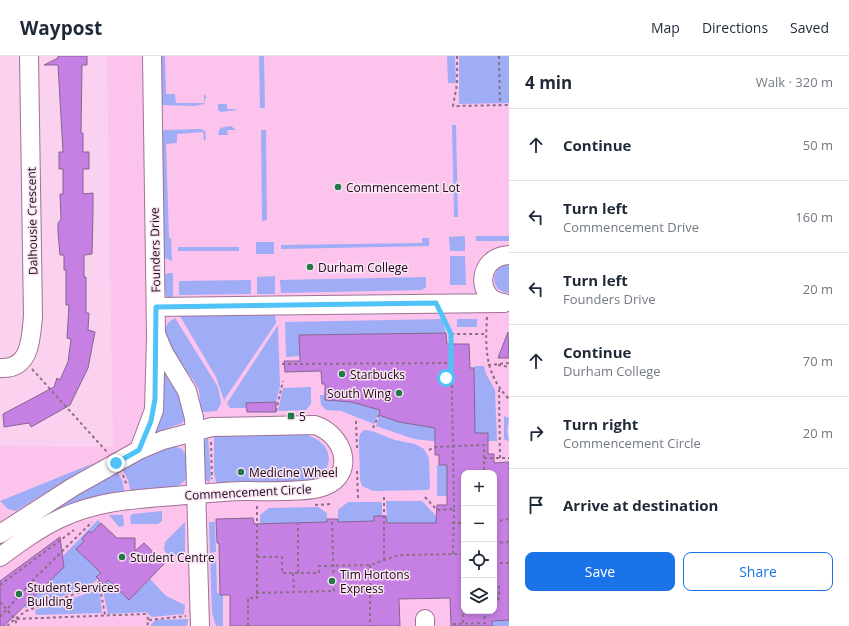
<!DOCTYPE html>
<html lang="en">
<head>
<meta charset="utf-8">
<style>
	body { margin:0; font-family:"Open Sans",sans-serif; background:#f2f2f3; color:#1f2937 }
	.controls { position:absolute; right:12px; bottom:12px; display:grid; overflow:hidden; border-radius:8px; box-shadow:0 2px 6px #0003 }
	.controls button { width:36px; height:36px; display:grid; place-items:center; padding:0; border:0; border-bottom:1px solid #e0e1e3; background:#fff; color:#1f2937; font:20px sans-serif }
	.stop { position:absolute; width:12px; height:12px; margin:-9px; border:3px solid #4fc3f7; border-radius:50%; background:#fff }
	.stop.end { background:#4fc3f7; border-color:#fff; box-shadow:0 1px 4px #0008 }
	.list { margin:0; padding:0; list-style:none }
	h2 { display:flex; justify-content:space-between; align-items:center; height:52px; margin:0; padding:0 16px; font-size:17px }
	h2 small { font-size:13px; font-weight:400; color:#747a83 }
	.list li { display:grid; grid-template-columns:26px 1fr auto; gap:12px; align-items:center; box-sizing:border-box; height:72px; padding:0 16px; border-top:1px solid #e0e1e3 }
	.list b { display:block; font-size:15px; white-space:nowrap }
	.list p { margin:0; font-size:13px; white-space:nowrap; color:#747a83 }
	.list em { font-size:13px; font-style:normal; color:#747a83 }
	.actions { display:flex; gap:8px; padding:12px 16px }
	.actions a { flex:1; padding:9px 0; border:1px solid #1a73e8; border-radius:8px; text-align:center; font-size:14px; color:#1a73e8 }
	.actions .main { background:#1a73e8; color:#fff }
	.icon { flex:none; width:22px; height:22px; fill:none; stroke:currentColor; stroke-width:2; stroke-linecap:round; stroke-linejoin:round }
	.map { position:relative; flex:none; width:509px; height:570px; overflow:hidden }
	header { display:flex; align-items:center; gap:24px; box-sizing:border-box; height:56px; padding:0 20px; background:#fff; border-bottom:1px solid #e0e1e3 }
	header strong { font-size:19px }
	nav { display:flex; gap:22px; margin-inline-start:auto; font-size:14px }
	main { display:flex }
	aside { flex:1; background:#fff }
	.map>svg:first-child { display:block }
	.built { fill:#fcc3ed; fill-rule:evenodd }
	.green { fill:#9facf6 }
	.building { fill:#c67fe2; stroke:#846591; fill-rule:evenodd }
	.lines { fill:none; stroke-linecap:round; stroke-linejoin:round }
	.minor-casing { stroke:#a07294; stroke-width:20 }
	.path { stroke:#8c6f84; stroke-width:2; stroke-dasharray:3 3; stroke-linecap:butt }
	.minor { stroke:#fff; stroke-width:18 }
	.route { stroke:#4fc3f7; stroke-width:5 }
	.poi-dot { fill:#23784b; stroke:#fae5f4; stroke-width:1.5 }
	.labels { text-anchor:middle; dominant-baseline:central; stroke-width:3; stroke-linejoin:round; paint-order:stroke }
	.poi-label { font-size:12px; fill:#1b0a17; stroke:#fae5f4; text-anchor:start }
	.street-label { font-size:12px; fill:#1b0a17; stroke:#fae5f4 }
</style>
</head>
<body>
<header>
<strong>Waypost</strong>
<nav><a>Map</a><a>Directions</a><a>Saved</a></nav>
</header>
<main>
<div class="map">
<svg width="509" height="570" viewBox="0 0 509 570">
	<rect width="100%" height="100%" fill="#fad1ee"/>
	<path class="built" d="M107,0H509V570H0V390L113,391ZM464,417H494V555H464Z"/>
	<path class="green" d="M158,0H165L166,38H175L176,47H204V38L206,40L204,48L195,50L160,49Z
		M259,0H264L265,52H260Z
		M447,0H455L456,27H448Z
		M459,0H509V47L459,48Z
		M218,48H227V53H236V54L221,56L218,54Z
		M452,69H456L458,161H454Z
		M231,70L236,74H227L228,79H218L220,72Z
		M165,74L201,73L205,75L206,83L204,85L203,76L177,78V87L166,88L169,182H171L172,205L163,201L161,76Z
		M261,74H266L267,164L262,165Z
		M465,180V195H450L449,181Z
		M476,180H509V185H476Z
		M422,182H429V190L281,193V189L422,187Z
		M256,186H274V198H256Z
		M178,191H239V195H178Z
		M450,200H465L466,229H450Z
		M504,209H509V237C492,236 489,216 504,209Z
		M168,217H173V244L166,240L163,220Z
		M275,220V238H257V221Z
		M426,221V231L422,234L281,237L280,224Z
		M251,224V238L179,239V225Z
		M275,259L276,267L224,344L216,321L180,260Z
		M175,262L218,331L221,347L217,355L202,356C199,349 201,340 198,332C192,316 145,277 175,262Z
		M442,263L446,277L300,279V300L286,301L285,266Z
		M457,263H477V271H457Z
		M278,269L280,330L276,346L246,347V352H230L227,347Z
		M160,308L178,329L186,362L182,367L151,378Z
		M474,310H484L486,318L495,334L497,385H488V377H475Z
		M311,331V348L306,354L278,355L283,332Z
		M320,339H325V344L351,346L380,354L374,368L341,355L326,354L321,349Z
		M380,359L399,366L435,372L441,386L414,383L376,370Z
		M504,360L509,362L507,375L509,385L505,384L504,382Z
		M364,374L372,375L395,384L415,388L424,393L429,402L430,432L428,434L373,435L362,430L360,424L359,384L360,378Z
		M300,377C328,383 340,404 316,425L217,429L214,417V379Z
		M208,381L211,420L209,427L204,422L203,387Z
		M170,389L182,393L188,402C188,408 189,415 187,421C180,437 146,435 131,436L128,424L121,411Z
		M94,407L16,455L8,453L0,445Z
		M437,409H447V440H437Z
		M116,414L122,424L125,438L0,492V485Z
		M386,445H422L436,460H439V467H387Z
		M348,446H382V460H374V465L338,466V454Z
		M318,451L327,457V466L260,468V459L269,452Z
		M162,455V465L158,468H131L130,460L133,458Z
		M109,459H123L124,470L119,471Z
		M98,464L101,467L92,477L89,475L82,483L84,485L76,493L101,517L96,521L98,522L90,531L26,552L24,550L64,511L63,500Z
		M185,466V497C177,499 168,503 164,493L165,486Z
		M215,466L216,496L210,497L209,466Z
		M216,500L217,537L223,539V570H216L212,557L210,501Z
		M150,523L166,540L185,549L184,558L152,561L146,556L108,558L102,530L108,524L129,544Z
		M99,530L102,557L36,559L35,554L95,535Z
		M188,563L187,570H150L155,564Z
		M509,564V570H492V565Z"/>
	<path class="building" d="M58,0H87V9H82L81,77H83V96H89V113H83V138L93,137V156L92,198L84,199V221H86V257H89L88,274L95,276L88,312L70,349L31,371L29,367L4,371L3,358L54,331L57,322L60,324L68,306L71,283L67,282L69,249H66V214H64V199H60L58,176V167L61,163L60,138H63V113H59V96H63L58,9H44L58,2Z
		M508,276L509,302H498Z
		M446,277L447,288H469L470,312H474L475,377H488V398H494V407L509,406V564L492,565V570H451L450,542L399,543L400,570H230V539H220L219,487H217L216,463L253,462L254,468L327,466V463H338V466L374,465V460H386L387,467H436L437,449H447V409H439V399H435V372L399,366L379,359L380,354L351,346L325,344V328H322L321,315L285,316L284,305H300L299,279ZM464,417H494V555H464Z
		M276,346V356H247L246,347Z
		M101,467L117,482H135V495L144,487L165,507L129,544L108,524L104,529L96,521L101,517L76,493L84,485L82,483L89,475L92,477Z
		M60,481L64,511L4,570H0V525Z"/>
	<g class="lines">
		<g class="minor-casing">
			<path id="minor" d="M152,0L156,278L164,297L187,335L194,362L200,570
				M504,247C476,245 475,201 509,199
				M156,251L501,247
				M0,312C31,314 31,282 33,260L29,0
				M139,394L154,354L156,282
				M0,478L73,431L139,394L163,384L212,371L315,369C343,378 357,417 325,430C309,437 261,435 241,435C218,436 197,438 174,440C134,443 96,445 59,463C38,473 19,487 0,501
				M425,570V563"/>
		</g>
		<path class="path" d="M457,0V28L453,50L509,49
			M499,0L500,50
			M487,261C485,293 485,318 509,343
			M443,262L451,278H486
			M282,308L451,307
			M488,309L509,307
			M498,309L509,311
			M32,313L107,396
			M499,333L500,402
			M276,355L283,325
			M356,365L357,392
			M373,372L379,359
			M211,386L212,423
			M429,394L435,391L484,389V417
			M484,402H509
			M357,415L358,442
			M123,419L127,430
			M384,441V504
			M425,441L437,454L454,453L451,278
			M315,449L332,448
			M494,466L509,463
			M452,467H464
			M494,487L509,486
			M453,498L454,453
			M462,498L463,570
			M257,501H282V517H319V510L370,509L399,499L464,498
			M494,507H509
			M370,509V570
			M293,517L294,536
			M298,517V468
			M100,525L92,532L26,555L15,563L145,558L149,564L147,570
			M99,526L105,559
			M494,526L499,530V542L494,546
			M0,529L74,474
			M256,537L334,535L332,463
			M0,546L15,563L17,570
			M0,561L36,521L92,466
			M149,564L186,560
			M453,568L485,567L484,555
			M7,570L15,563
			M248,570V542H257V450"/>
		<use href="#minor" class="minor"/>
	</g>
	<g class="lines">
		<path class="route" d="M116,407L139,394L151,365L155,343L156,251L436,247L451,278V322H446"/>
	</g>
	<g class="poi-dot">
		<circle cx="338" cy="131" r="4"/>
		<circle cx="310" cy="211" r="4"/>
		<circle cx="342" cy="318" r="4"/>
		<circle cx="399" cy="337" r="4"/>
		<rect x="287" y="356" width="8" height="8" rx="2"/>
		<circle cx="241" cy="416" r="4"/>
		<circle cx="122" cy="501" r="4"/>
		<circle cx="332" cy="525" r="4"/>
		<circle cx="19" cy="538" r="4"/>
	</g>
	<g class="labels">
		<g class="poi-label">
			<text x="346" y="131">Commencement Lot</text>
			<text x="318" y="211">Durham College</text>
			<text x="350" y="318">Starbucks</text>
			<text x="391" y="337" text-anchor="end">South Wing</text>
			<text x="299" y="360">5</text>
			<text x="249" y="416">Medicine Wheel</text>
			<text x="130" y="501">Student Centre</text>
			<text x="340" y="518">Tim Hortons<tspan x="340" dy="14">Express</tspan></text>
			<text x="27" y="531">Student Services<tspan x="27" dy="14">Building</tspan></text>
		</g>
		<g class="street-label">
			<text transform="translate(32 165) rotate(-91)">Dalhousie Crescent</text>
			<text transform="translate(155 194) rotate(-91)">Founders Drive</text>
			<text transform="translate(248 436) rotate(-3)">Commencement Circle</text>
		</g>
	</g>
</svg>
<div class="controls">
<button>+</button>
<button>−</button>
<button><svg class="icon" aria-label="locate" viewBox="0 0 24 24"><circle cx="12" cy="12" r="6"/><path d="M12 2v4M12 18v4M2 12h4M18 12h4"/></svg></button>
<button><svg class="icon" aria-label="layers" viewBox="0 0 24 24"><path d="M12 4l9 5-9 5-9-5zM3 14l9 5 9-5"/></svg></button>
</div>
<div class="stop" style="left:446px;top:322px"></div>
<div class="stop end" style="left:116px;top:407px"></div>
</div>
<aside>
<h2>4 min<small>Walk · 320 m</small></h2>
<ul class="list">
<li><svg class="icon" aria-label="ahead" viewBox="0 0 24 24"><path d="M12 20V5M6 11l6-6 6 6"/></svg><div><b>Continue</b></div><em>50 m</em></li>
<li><svg class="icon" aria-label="left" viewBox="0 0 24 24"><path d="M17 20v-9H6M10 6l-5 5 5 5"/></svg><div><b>Turn left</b><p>Commencement Drive</p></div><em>160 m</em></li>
<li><svg class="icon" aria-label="left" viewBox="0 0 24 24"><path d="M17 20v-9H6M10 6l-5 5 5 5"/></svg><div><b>Turn left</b><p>Founders Drive</p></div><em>20 m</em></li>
<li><svg class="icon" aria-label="ahead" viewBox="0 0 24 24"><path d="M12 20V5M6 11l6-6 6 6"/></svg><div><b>Continue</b><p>Durham College</p></div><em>70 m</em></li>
<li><svg class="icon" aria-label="right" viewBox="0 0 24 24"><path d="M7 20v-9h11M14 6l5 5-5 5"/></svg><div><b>Turn right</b><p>Commencement Circle</p></div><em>20 m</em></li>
<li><svg class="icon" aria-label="arrive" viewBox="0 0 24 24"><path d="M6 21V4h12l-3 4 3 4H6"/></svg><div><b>Arrive at destination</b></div></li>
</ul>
<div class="actions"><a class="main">Save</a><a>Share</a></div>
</aside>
</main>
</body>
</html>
